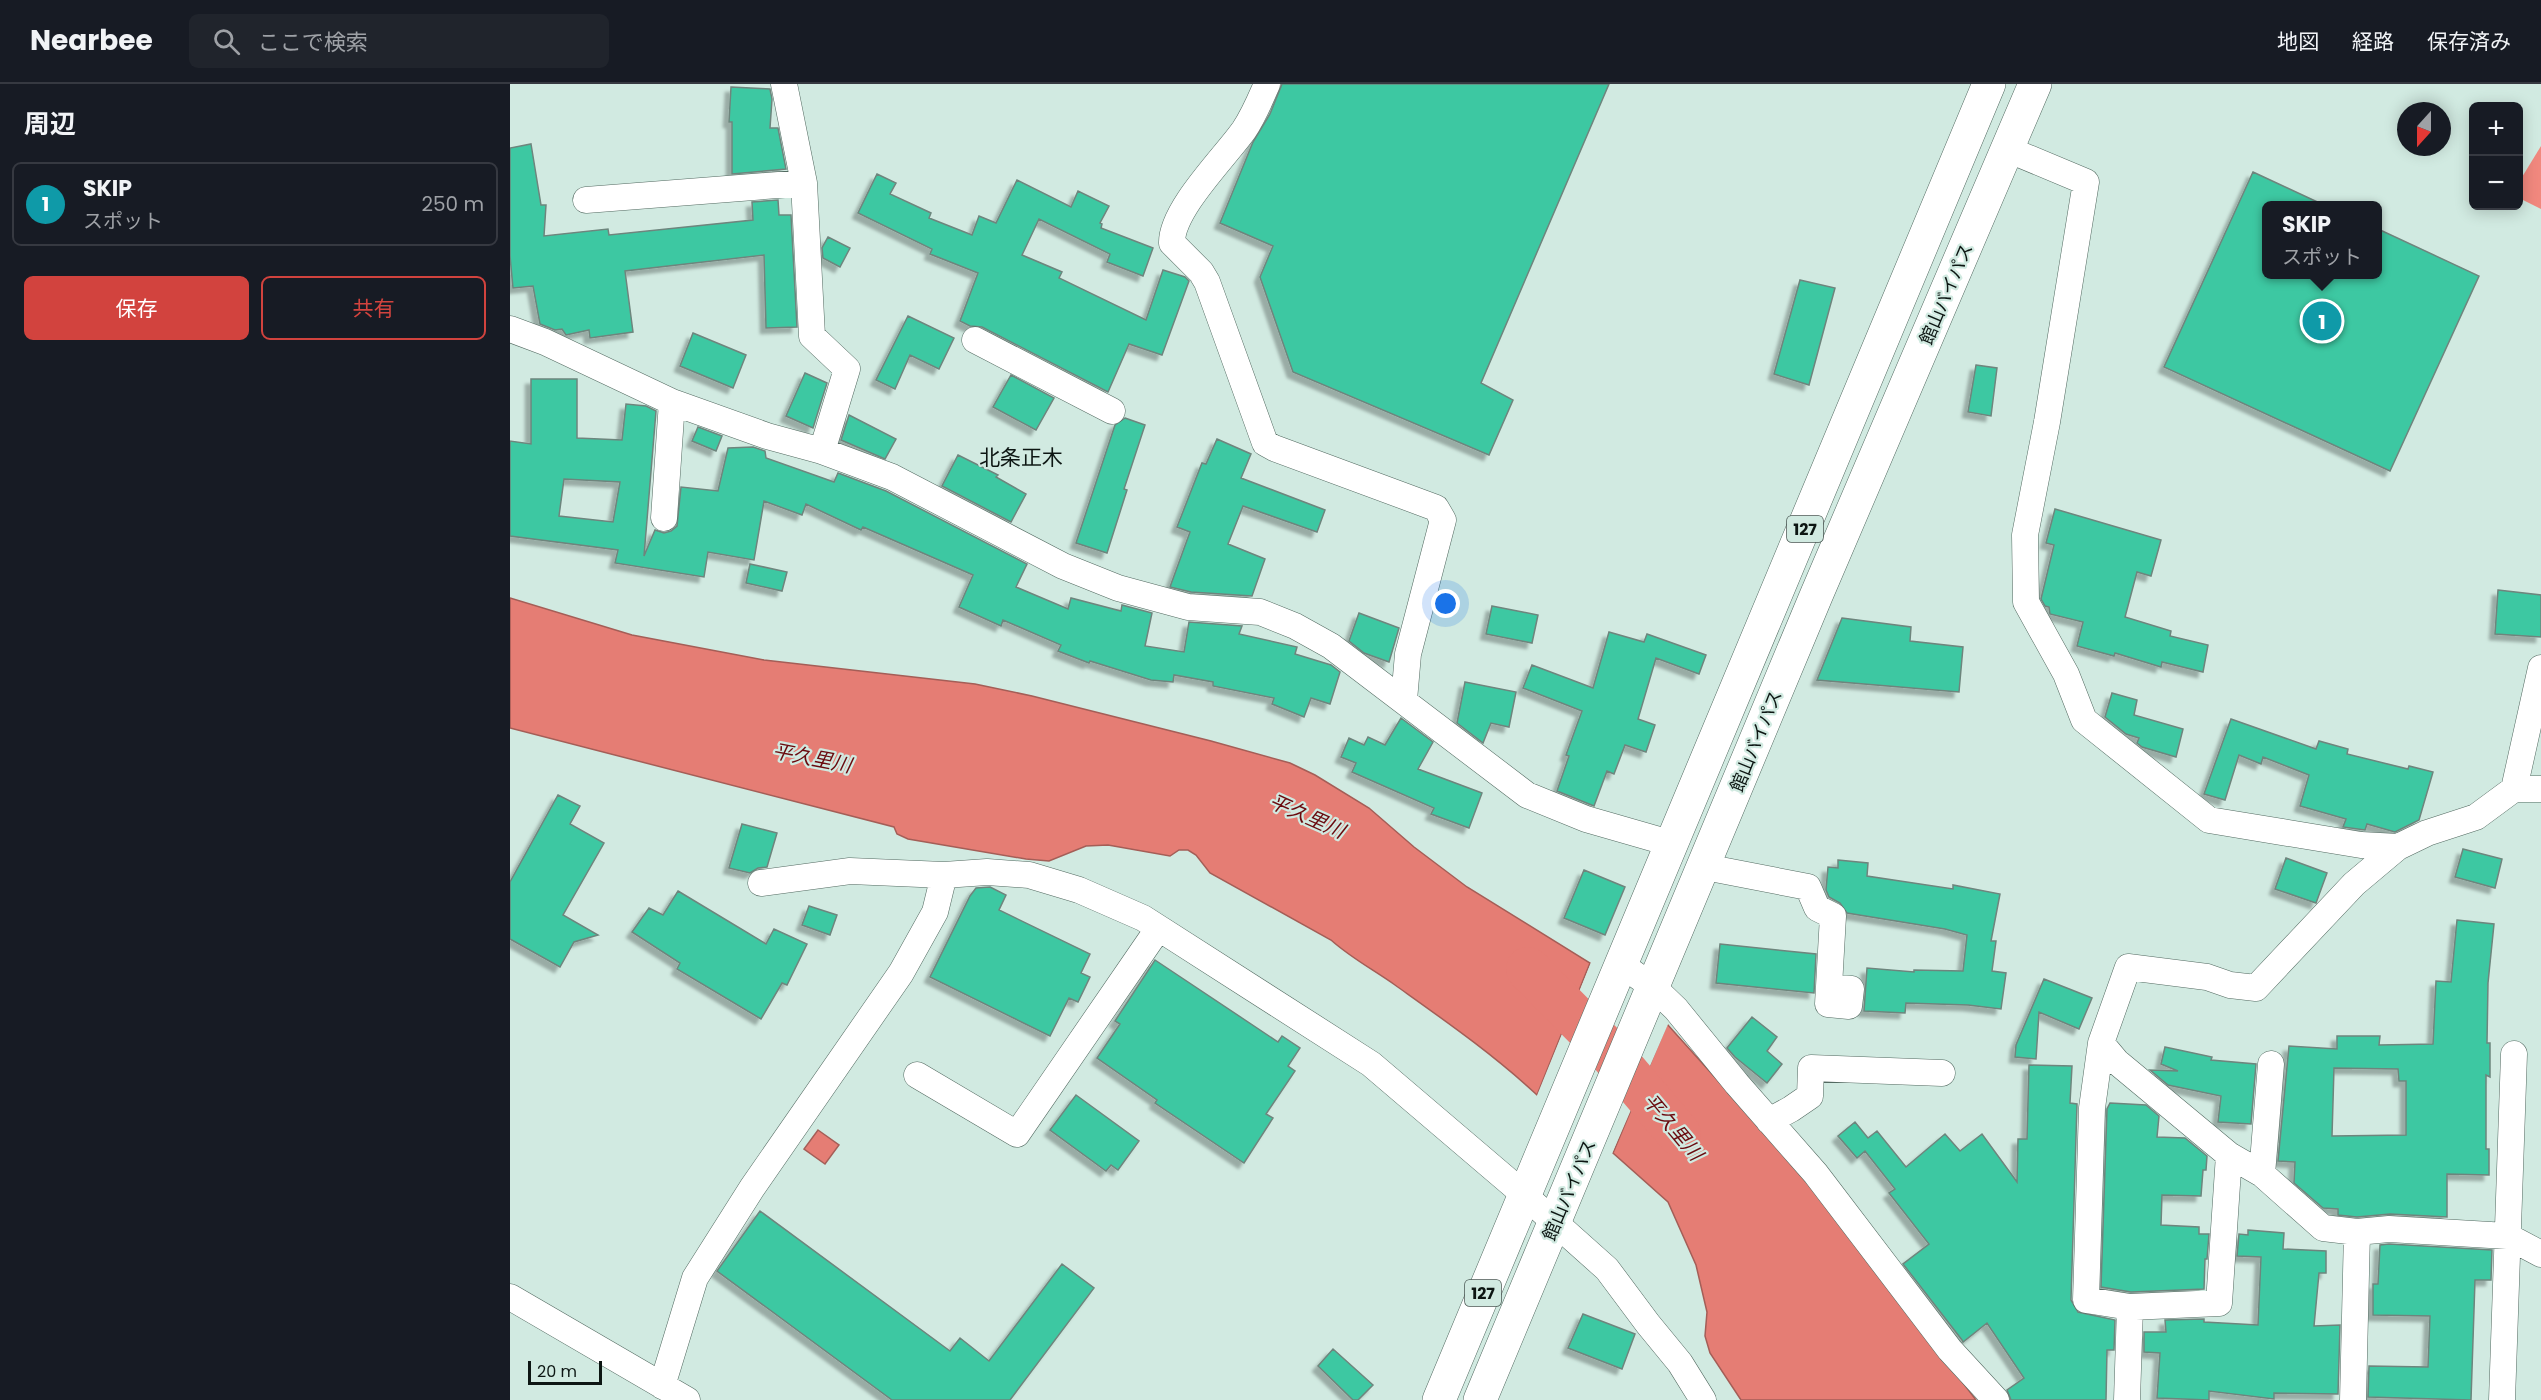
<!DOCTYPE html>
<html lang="ja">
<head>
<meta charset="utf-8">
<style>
	body { margin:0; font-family:Poppins,"Noto Sans JP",sans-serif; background:#20242c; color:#f1f3f6 }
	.controls { position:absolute; right:18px; top:18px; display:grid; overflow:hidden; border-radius:9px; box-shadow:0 3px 15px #0003 }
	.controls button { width:54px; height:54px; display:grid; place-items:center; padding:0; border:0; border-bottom:2px solid #363941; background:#171b24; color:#f1f3f6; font:30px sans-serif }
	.compass { position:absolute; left:1887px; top:18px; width:54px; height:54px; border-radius:50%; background:#171b24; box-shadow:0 3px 15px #0003; rotate:201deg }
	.scale { position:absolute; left:18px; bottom:15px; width:74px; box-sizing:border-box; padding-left:6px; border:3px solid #0d1613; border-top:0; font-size:16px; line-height:21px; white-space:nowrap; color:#0d1613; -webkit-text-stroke:4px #d1eae1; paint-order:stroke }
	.you { position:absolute; left:936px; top:520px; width:21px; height:21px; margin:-15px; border:4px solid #fff; border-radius:50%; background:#1a73e8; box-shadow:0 0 0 9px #1a73e833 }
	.badge { display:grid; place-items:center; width:39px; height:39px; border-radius:50%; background:#d2433e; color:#fff; font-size:20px; font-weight:700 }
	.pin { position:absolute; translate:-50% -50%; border:3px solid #fff; box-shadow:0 2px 6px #0006 }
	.popup { position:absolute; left:1752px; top:117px; width:120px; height:78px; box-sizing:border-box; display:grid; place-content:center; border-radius:9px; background:#171b24; filter:drop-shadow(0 2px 4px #0005); font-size:20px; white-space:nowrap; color:#9ea1a6 }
	.popup b { font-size:22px; color:#f1f3f6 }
	.popup::after { content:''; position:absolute; left:50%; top:100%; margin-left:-12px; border:12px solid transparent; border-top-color:#171b24 }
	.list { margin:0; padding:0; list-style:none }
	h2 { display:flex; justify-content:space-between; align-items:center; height:78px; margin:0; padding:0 24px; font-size:26px }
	h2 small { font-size:20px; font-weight:400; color:#9ea1a6 }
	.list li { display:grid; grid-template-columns:39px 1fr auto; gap:18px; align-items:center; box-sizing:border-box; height:84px; margin:0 12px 12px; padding:0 12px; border:2px solid #363941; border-radius:9px }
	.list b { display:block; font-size:22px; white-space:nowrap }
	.list p { margin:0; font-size:20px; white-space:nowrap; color:#9ea1a6 }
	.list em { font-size:20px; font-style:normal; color:#9ea1a6 }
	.actions { display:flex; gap:12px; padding:18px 24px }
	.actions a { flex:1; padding:14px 0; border:2px solid #d2433e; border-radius:9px; text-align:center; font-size:21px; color:#d2433e }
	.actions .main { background:#d2433e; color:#fff }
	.icon { flex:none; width:33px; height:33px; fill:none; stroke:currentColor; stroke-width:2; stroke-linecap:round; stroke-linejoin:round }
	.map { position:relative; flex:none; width:2031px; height:1316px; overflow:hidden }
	header { display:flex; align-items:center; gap:36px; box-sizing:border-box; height:84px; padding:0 30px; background:#171b24; border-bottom:2px solid #363941 }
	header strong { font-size:28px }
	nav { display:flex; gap:33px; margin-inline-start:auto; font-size:21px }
	.search { width:420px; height:54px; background:#20242c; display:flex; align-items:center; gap:15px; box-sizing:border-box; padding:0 21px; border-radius:9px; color:#9ea1a6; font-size:22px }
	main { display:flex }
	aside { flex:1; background:#171b24 }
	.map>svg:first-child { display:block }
	.forest { fill:#f1887e }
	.water { fill:#e57d74; stroke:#a45e57; stroke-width:1.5 }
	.pier { fill:#d1eae1 }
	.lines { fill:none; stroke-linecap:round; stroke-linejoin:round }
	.river { stroke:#e57d74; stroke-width:44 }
	.building { fill:#3ec8a2; stroke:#6e857d; stroke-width:1.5; fill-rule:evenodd; filter:url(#shadow) }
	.minor-casing { stroke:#536a61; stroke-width:27 }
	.highway-casing { stroke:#536a61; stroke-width:34 }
	.minor { stroke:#fff; stroke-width:26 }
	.highway { stroke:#fff; stroke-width:33 }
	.labels { text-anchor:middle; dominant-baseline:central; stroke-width:4.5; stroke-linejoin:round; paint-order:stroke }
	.shield { fill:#d1eae1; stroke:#485651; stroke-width:1.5 }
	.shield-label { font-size:16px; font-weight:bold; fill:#0d1613 }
	.street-label { font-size:18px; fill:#0d1613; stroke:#d1eae1 }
	.water-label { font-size:20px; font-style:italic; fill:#6a0a0e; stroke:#d1eae1 }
	.quarter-label { font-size:21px; fill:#0d1613; stroke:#d1eae1 }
</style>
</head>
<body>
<header>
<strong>Nearbee</strong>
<div class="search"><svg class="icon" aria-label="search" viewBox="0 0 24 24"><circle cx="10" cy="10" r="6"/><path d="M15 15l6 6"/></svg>ここで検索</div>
<nav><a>地図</a><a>経路</a><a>保存済み</a></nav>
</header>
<main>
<aside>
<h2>周辺<small></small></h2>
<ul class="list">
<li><span class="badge" style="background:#0f9aa8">1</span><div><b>SKIP</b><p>スポット</p></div><em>250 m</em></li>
</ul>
<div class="actions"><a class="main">保存</a><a>共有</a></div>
</aside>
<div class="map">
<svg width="2031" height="1316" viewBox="0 0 2031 1316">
	<defs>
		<filter id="shadow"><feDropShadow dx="-5.5" dy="5.5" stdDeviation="1.5" flood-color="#0004"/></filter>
	</defs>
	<rect width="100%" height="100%" fill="#d1eae1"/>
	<path class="forest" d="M2031,62V125L2009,114V98Z"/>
	<path class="water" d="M0,514L122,551L254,576L465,600L522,612L701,657L780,679L805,691L859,724L904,763L957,803L1080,879L1027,1011C983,970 934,936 885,901C864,886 841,874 821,856L700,789L686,771L678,766H669L660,772L598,761L576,762L539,777L516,775L398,755L387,750L384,743L0,644Z
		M1157,940L1309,1109L1466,1316H1231L1200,1269L1195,1252L1197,1228L1186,1181L1158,1118L1103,1069Z
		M308,1046L329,1061L315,1080L294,1065Z"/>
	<path class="pier" d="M1082,876L1083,880L1029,1012L1026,1014Z
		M1158,937L1159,938L1101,1072L1100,1067L1155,939Z"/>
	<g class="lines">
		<path class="river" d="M1018,885L1096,964L1169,1050"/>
	</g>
	<path class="building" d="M772,0H1099L971,299L1003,316L979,371L783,288L750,193L763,162L710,139L743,58L760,30Z
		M221,3L260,5L262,15L260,44H268L276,85L222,90V38H219Z
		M21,60L31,121H36L34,152L98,145L99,151L243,136L242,118L268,116L269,131H281L287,243L256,244L254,171L115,187L123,248L80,254L79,246L56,251L52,245L45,246L30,240L23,202L3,204L0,172V64Z
		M1743,88L1816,122H1756V190H1868V145L1969,192L1880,387L1654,283Z
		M367,90L386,99L380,110L421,129L419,134L462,151L469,132L486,139L507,96L561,123L568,107L599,122L590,139L592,140L591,144L643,164L633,192L597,178L600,170L529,135L512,171L552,188L549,194L636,236L653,186L675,193L679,197L652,271L619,260L598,308L472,243L460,242L450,237L468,189L420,170L422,165L348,129Z
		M318,153L340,164L330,183L313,174L312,164Z
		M1290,196L1325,204L1299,301L1264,290Z
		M398,232L444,254L429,285L400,271L385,305L366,296Z
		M183,249L236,271L223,304L170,282Z
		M1466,281L1487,284L1481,332L1458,328Z
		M295,289L317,299L303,344L276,332Z
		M501,291L544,314L526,346L483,323Z
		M21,295H67V354L112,356L116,320L136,322L146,327L134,472L145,446L154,449L161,447L167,442L171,403L208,407L218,364L243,363L255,367L256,374L324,398L328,389L376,407L517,480L506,503L558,525L561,514L611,527L612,521L642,529L635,562L674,568L679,538L732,542L729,550L787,563L785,570L821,581L830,588L820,620L801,614L794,633L762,620L764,614L703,602V598L664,591L663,598L641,596L580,577L579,579L548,567L551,561L493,536L491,542L449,523L463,491L353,443L351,446L296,420L292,431L254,417L244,476L198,468L194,493L105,479L108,466L0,452V357L21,360ZM54,395L110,398L103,438L49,432Z
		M339,331L386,355L375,375L331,356Z
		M615,334L635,341L614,405L617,406L597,469L566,459L605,341Z
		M188,343L212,352L206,367L182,357Z
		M707,355L741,370L731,394L815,426L807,448L733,422L718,460L755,475L742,512L681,508L660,503L680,448L667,443L692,379L696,380Z
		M448,371L488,391L486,393L516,410L501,438L432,402Z
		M1545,425L1651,456L1641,492L1627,488L1615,533L1661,547L1660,552L1698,561L1693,588L1652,578L1651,583L1605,569L1604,572L1567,562L1573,538L1540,530L1539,523L1535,522L1531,515L1544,461L1536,459Z
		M240,480L277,488L272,507L236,499Z
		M1988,506L2031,511V553L1985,550Z
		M982,522L1028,531L1022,559L976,550Z
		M849,529L889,544L879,578L854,569L839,557Z
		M1332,534L1401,543L1400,557L1453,563L1449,608L1307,596Z
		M1099,548L1134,558L1137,550L1196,571L1189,590L1146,574L1128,635L1145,641L1136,668L1115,661L1104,690L1097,687L1084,722L1047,707L1059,672L1056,671L1072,627L1013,604L1022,581L1083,604Z
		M955,598L1006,608L999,643L981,639L973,659L947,639Z
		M1602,609L1627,616L1624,631L1673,645L1666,673L1632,663L1627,659L1629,654L1616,650L1595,633Z
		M891,634L923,658L908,685L972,709L959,744L921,730L924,724L842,688L846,679L831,673L839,654L854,661L858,653L875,661Z
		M1721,635L1806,665L1809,657L1838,665L1837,670L1898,685L1899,682L1923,688L1909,736L1885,748L1857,740L1855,746L1833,743L1836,735L1790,722L1799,691L1753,673L1751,680L1729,671L1715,716L1694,710Z
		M48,711L70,722L60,740L94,759L53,831L88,851L64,858L50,883L0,855V798Z
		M232,740L267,749L257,783L248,784L240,789L219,784Z
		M1953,765L1992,775L1985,804L1945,793Z
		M1776,774L1817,789L1806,819L1765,805Z
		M1328,776L1358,779L1357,792L1443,805V801L1490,810L1481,857H1486L1482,887L1496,889L1491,925L1458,921L1396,919L1395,929L1354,927L1357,884L1404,888V886L1453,887L1457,851L1435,845L1337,829L1330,819L1319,813L1316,806L1318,783L1328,784Z
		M1074,786L1115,803L1095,851L1054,834Z
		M480,803L496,811L489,826L580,870L571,889L580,893L568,918L559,914L540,952L420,893L460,812L466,804Z
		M168,807L256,860L264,845L297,860L277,901L272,899L251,935L167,885L170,879L122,848L139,824L153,831Z
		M299,822L327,831L320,851L292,841Z
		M1947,836L1984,840L1978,899L1977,959H1980V993L1976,991V1065H1979V1091L1937,1090V1133L1880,1130L1847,1133L1828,1131V1125L1813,1124L1784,1099L1785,1078L1768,1077L1779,962L1827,965V952H1870L1869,961L1923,960L1926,897L1941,898ZM1824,984L1888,985L1889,997H1896V1051L1822,1052Z
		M1210,860L1306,870L1304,909L1206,899Z
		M645,876L768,958L772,952L790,964L778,982L785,987L756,1030L763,1034L734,1079L645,1019L647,1016L587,974L610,940L605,937Z
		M1534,895L1582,914L1569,945L1529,928L1526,975L1505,973L1506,961Z
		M1242,933L1267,953L1257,967L1272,980L1257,999L1225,973L1217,964Z
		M1655,963L1702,973L1701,976L1746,980L1741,1040L1708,1038L1711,1012L1658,1001L1640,986L1668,987L1651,980Z
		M1519,981L1562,982L1560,1019L1567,1020L1561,1216L1568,1228L1605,1236L1604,1266H1597L1596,1316H1501L1497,1306L1514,1294L1477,1239L1453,1258L1452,1256L1393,1180L1419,1160L1379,1109L1385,1105L1355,1067L1347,1074L1328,1052L1345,1038L1358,1054L1367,1047L1396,1083L1435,1050L1450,1067L1472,1050L1507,1098L1508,1055H1517Z
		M566,1011L629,1057L608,1086L601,1081L596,1087L540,1046Z
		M1600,1019L1636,1021L1649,1032L1647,1053L1675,1054L1697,1072L1696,1086H1693L1691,1112L1652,1111L1651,1141L1689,1143V1150H1699L1697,1175H1695L1694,1205L1621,1208L1591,1203L1597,1025Z
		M250,1127L440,1267L450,1254L479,1277L552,1180L584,1204L500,1316H382L207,1187Z
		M1738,1146L1774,1149L1773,1165L1816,1167V1189H1809L1804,1242L1830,1241L1828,1310L1764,1309V1315L1699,1307V1316L1647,1314L1650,1269L1634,1268V1248H1656L1655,1236L1694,1235V1238L1748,1241L1751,1173L1727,1172L1729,1150L1738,1151Z
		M1879,1160L1982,1166L1981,1196H1965L1961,1316L1858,1313L1859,1282L1918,1283L1920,1232L1863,1231V1200H1868L1870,1161Z
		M1073,1230L1125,1250L1112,1285L1058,1264Z
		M823,1265L863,1301L848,1316H843L808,1282Z"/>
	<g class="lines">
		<g class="minor-casing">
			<path id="minor" d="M274,0L294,99L302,252L337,285L312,367
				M757,0C750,16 744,31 734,46C715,73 661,126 662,159L691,188L697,198L755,359L764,364L926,424L933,436L898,570L894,616
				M1497,65L1576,98L1537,338L1515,451L1516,518L1556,590L1574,636L1699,736L1851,761L1888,763
				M76,116L294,99
				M0,245L35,258L162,318L257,352L312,367L382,393L553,482L608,504L678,523L750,528L785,542L821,562L1017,711L1076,735L1163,760
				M465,256L602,327
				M154,434L162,318
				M2004,705L2031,584
				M1195,783L1298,803L1307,824L1323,832L1318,920L1339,922L1341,905L1319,904
				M251,799L340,787L434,791L477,788L519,791L569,806L633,834L861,980L1003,1101L1097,1185L1138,1240L1170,1279L1193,1316
				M1112,881L1143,903L1166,925L1227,1000L1306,1090L1440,1266L1486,1316
				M1591,959L1607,978L1719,1071L1752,1090L1813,1144L1847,1148L1879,1145L1997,1152L2031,1170
				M407,991L507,1050L648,845
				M1259,1037L1281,1025L1300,1012L1301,984L1432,989
				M1719,1071L1709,1219L1620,1223L1576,1216L1582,1024L1591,959L1618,883L1697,893L1720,901L1746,904L1844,800L1888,763L1917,749L1966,733L2004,705H2031
				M1752,1090L1761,980
				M0,1213L177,1316
				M152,1302L185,1194L242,1104L391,889L425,828L434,791
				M1617,1316L1620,1223
				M1843,1316L1847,1148
				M1992,1316L2004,970"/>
		</g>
		<g class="highway-casing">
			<path id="highway" d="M929,1316L1479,0
				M970,1316L1306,512L1525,0"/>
		</g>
		<use href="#minor" class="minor"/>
		<use href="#highway" class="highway"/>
	</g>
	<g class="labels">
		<g class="shield">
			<rect x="1277" y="432" width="36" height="26" rx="4.5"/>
			<rect x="955" y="1196" width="36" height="26" rx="4.5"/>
		</g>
		<g class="shield-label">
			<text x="1295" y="445">127</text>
			<text x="973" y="1209">127</text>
		</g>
		<g class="street-label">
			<text transform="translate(1436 210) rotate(-67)">館山バイパス</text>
			<text transform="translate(1246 657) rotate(-68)">館山バイパス</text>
			<text transform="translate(1059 1106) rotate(-67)">館山バイパス</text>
		</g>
		<g class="water-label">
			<text transform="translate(302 674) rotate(11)">平久里川</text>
			<text transform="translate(797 732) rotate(24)">平久里川</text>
			<text transform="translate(1163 1043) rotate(50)">平久里川</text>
		</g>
		<g class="quarter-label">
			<text x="511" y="373">北条正木</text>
		</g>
	</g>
</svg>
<div class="controls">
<button>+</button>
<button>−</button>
</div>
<svg class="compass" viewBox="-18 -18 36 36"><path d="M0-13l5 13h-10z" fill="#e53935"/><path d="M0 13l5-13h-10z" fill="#9ea1a6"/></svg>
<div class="scale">20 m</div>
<div class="you"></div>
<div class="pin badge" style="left:1812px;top:237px;background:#0f9aa8">1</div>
<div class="popup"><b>SKIP</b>スポット</div>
</div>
</main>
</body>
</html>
